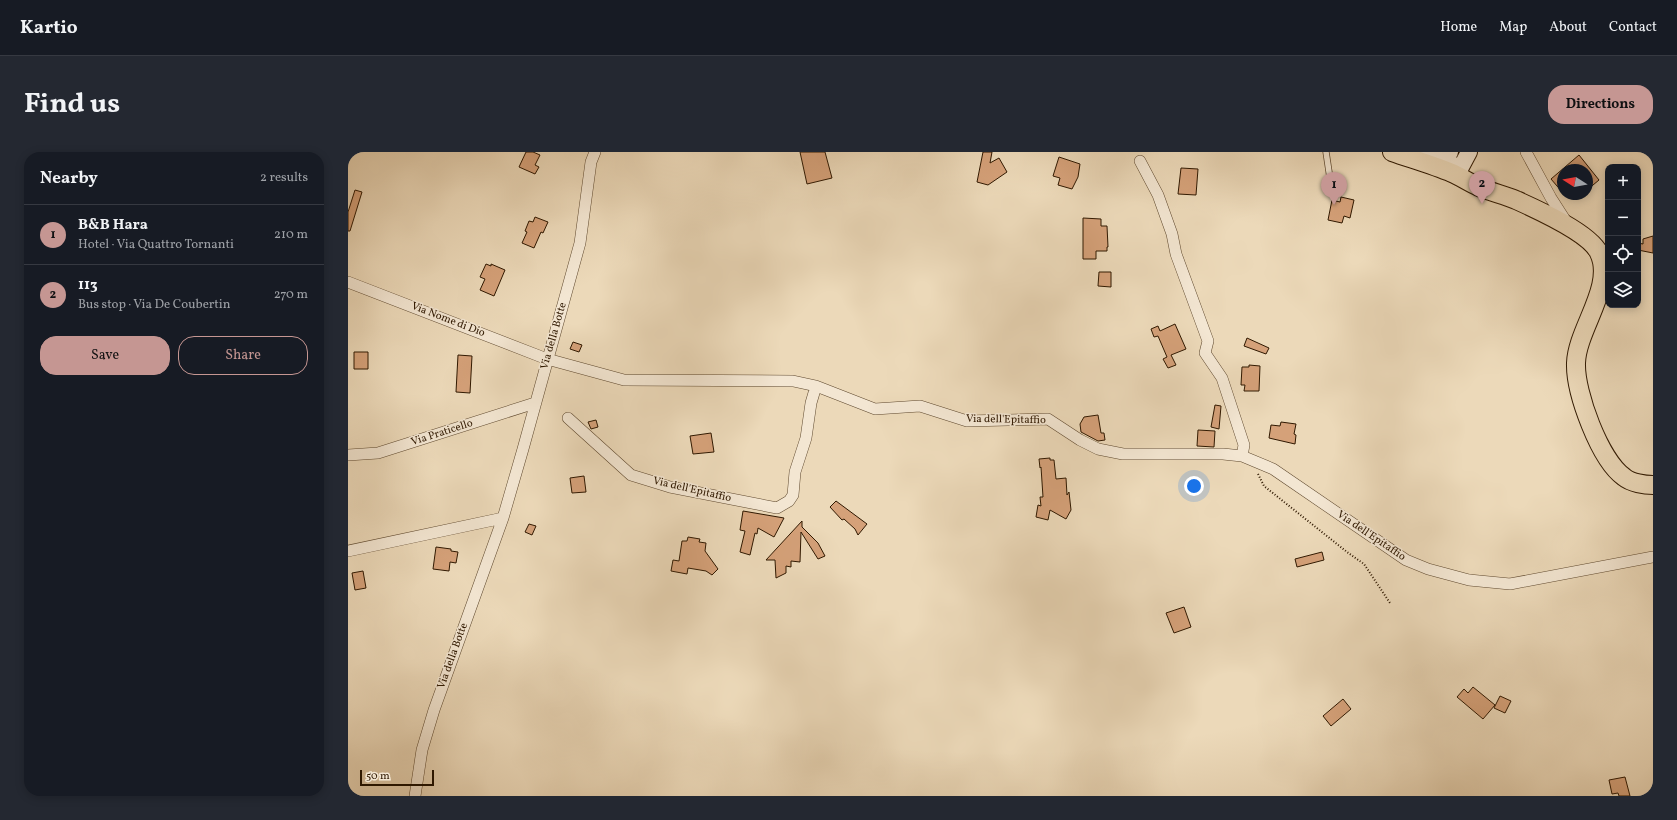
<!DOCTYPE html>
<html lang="en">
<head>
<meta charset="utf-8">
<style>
	body { margin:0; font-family:Vollkorn,serif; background:#242831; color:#f1f3f6 }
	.controls { position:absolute; right:12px; top:12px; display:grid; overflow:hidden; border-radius:8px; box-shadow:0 2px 10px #0003 }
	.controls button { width:36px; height:36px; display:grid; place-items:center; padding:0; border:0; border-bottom:1px solid #363941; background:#171b24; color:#f1f3f6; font:20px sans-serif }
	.compass { position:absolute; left:1209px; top:12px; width:36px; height:36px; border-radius:50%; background:#171b24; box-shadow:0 2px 10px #0003; rotate:281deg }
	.scale { position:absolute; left:12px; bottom:10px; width:74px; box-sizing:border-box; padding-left:4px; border:2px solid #2f1800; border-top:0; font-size:11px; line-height:14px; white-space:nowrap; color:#2f1800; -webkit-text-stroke:3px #f3e6d2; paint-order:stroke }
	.you { position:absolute; left:846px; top:334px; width:14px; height:14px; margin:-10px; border:3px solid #fff; border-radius:50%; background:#1a73e8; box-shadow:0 0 0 6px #1a73e833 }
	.badge { display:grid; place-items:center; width:26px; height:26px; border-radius:50%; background:#c59692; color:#111; font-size:13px; font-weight:700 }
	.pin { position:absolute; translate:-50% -33px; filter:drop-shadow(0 1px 2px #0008) }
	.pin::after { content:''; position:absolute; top:21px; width:14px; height:12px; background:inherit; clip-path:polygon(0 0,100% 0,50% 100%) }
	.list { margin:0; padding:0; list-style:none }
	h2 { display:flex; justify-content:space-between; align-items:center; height:52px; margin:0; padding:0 16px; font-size:17px }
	h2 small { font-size:13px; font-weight:400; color:#9ea1a6 }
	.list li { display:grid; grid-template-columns:26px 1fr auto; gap:12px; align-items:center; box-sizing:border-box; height:60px; padding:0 16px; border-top:1px solid #363941 }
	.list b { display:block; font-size:15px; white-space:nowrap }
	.list p { margin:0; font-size:13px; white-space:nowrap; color:#9ea1a6 }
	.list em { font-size:13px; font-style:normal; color:#9ea1a6 }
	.actions { display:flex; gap:8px; padding:12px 16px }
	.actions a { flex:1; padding:9px 0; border:1px solid #c59692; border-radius:16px; text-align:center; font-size:14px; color:#c59692 }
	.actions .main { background:#c59692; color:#111 }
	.icon { flex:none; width:22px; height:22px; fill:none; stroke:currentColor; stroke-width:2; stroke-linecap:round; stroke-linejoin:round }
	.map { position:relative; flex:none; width:1305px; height:644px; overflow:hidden; border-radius:16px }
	header { display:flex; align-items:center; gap:24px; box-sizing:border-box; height:56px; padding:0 20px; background:#171b24; border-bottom:1px solid #363941 }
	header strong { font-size:19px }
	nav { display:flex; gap:22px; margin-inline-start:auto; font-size:14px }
	.intro { display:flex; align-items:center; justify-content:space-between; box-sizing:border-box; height:96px; padding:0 24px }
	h1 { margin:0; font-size:28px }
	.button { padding:10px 18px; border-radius:16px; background:#c59692; color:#111; font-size:14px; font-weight:700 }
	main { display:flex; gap:24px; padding:0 24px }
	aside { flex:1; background:#171b24; border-radius:16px; box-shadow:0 2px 10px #0003 }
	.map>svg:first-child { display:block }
	.building { fill:#d5a179; stroke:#2f1800 }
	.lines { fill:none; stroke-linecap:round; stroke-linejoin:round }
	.lane-casing { stroke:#5e482e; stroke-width:7 }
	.street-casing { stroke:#5e482e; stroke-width:12 }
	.secondary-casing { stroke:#2f1800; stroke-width:18 }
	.primary-casing { stroke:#2f1800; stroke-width:20 }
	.path { stroke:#2f1800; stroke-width:2; stroke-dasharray:1 2; stroke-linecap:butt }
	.lane { stroke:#f3e6d2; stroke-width:5.5 }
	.street { stroke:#f3e6d2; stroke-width:11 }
	.secondary { stroke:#f3e6d2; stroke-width:16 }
	.primary { stroke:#ecd9b9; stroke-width:18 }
	.labels { text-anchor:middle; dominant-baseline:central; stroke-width:3; stroke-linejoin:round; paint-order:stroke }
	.street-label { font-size:11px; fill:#2f1800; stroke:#f3e6d2 }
</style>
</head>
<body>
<header>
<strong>Kartio</strong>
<nav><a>Home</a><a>Map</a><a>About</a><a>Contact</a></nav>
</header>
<div class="intro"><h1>Find us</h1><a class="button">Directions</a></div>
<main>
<aside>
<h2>Nearby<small>2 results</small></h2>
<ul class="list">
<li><span class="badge">1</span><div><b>B&amp;B Hara</b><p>Hotel · Via Quattro Tornanti</p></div><em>210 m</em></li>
<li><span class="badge">2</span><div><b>113</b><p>Bus stop · Via De Coubertin</p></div><em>270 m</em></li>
</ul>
<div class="actions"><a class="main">Save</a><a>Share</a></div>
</aside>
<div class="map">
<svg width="1305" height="644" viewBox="0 0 1305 644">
	<rect width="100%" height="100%" fill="#ecd9b9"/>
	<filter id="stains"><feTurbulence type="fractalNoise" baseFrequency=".005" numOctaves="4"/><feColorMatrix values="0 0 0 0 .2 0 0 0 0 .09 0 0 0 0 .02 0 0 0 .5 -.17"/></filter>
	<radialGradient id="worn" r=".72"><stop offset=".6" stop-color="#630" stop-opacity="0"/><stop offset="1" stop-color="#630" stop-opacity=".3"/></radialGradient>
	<path class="building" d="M178,0H185L192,3L187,13L191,15L187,22L171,15Z
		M452,0H477L484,26L459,32Z
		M635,0H644L642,11L651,6L659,20L640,33L629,30Z
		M1231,3L1251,28L1239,38V18H1215V41L1203,27Z
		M711,5L732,12L730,25L724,37L710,33L712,26L705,24Z
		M833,16L850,17L848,43L830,42Z
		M7,38L14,40L2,79H0V60Z
		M993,45L1006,48L1002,66L996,64L994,71L980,68L984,48L992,50Z
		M187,65L200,70L195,81L193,80L186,96L174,91L179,80L177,79L181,69L185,70Z
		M735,66L753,67V74H759L760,95H759V99H748V107H735Z
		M1305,84V101L1290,98V91L1295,92V87Z
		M138,112L143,114V112L157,118L146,144L132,138L137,127L132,125Z
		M751,120H763V135L750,134Z
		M827,172L838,197L823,203L828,213L820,216L815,207L819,205L810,184L806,185L803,177L810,174L812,179Z
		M899,186L921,196L918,202L896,194Z
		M225,190L234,193L231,200L222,197Z
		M6,200H20V217H6Z
		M110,203L124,204L122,241L108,240Z
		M901,213L912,214L911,239H896L897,233H893L894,215H901Z
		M867,253L873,254L871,277L863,275Z
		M750,263L753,281H756L757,288L750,289L733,280L732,272L736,265Z
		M248,268L250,275L243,277L240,270Z
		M933,270L948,272L946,282L948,283L947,292L921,286L923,273L932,274Z
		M850,278L867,279L866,295L849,294Z
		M363,281L366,300L345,302L342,284Z
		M702,306V308H706L708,327L718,326L719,343L721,340L723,358L718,367L702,358L700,368L688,365L690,353L693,354L692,345H695L693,315L692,316L691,307Z
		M236,324L238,340L224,341L222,326Z
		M488,349L519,372L510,383L507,377L496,367L494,368L482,355Z
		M395,359L436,366L426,385L410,376L409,382L407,381L402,403L392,400L397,379L392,378Z
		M454,369V375L470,391L477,404L470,407L453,380L452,410L443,409V415L438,414V421L428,426L427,408H418Z
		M181,372L188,374L184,383L177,380Z
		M340,385L352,387L351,390L358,391L357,399L370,417L364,423L358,419L340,416L339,422L323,419L325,408L331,409L334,389H339Z
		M88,395L103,397V399L110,400L108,411L102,410L101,419L85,417Z
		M974,400L976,408L949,415L947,407Z
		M15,419L18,436L7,438L4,421Z
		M836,455L843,475L826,481L818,461Z
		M1125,535L1147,553L1135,567L1109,545L1116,537L1120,541Z
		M1152,544L1163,549L1157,561L1146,556Z
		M995,547L1003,557L983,574L975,564Z
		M1277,625L1282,644H1271L1270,641L1264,642L1261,628Z"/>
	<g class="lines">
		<g class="lane-casing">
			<path id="lane" d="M978,0L983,33"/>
		</g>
		<g class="street-casing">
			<path id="street" d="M1178,0L1203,46L1219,71
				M792,9L810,43L824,82L828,102L860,189L857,201L874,226L896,293L894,304
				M0,130L199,207L276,228L445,229L468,234L527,257L572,254L619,269L700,267L732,288L750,297L775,302H875L894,304L925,317L1058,408L1080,417L1121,428L1162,432L1305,405
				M220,266L283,323L322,335L429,356L441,349L445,343L447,320L458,286L463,251L468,234
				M0,303L30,301L187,251
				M0,399L155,366
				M67,644L74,598L86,558L155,366L175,297L232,91L243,10L247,0"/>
		</g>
		<g class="secondary-casing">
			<path id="secondary" d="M1070,6C1082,8 1093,8 1102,0
				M1102,10L1103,21L1113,15L1121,0"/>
		</g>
		<g class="primary-casing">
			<path id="primary" d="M1044,0C1064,7 1085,13 1104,21C1113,25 1122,31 1131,35C1143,40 1156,43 1168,48C1188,57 1242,81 1251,101C1267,134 1229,177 1228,211C1227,241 1252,308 1276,325C1283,331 1297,333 1305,333"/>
		</g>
		<path class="path" d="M910,322L916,334L999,400L1016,412L1042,451"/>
		<use href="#lane" class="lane"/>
		<use href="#street" class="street"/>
		<use href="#secondary" class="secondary"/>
		<use href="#primary" class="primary"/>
	</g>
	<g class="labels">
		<g class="street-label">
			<text transform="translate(100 168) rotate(21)">Via Nome di Dio</text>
			<text transform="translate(206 184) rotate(-74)">Via della Botte</text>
			<text transform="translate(658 268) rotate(1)">Via dell'Epitaffio</text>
			<text transform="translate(94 281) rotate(-18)">Via Praticello</text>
			<text transform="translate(344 338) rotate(13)">Via dell'Epitaffio</text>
			<text transform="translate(1023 384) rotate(34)">Via dell'Epitaffio</text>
			<text transform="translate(105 504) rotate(-70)">Via della Botte</text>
		</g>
	</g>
	<rect width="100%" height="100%" filter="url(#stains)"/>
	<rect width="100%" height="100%" fill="url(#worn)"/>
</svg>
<div class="controls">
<button>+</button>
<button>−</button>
<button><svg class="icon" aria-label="locate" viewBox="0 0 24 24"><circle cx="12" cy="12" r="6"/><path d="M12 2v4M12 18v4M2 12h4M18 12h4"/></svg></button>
<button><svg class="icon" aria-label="layers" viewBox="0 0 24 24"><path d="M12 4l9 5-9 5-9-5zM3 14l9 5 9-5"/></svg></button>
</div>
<svg class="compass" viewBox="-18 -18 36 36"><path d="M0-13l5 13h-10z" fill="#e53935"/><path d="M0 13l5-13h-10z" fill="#9ea1a6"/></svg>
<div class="scale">50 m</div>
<div class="you"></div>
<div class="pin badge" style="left:986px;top:53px">1</div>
<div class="pin badge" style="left:1134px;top:52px">2</div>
</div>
</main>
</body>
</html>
